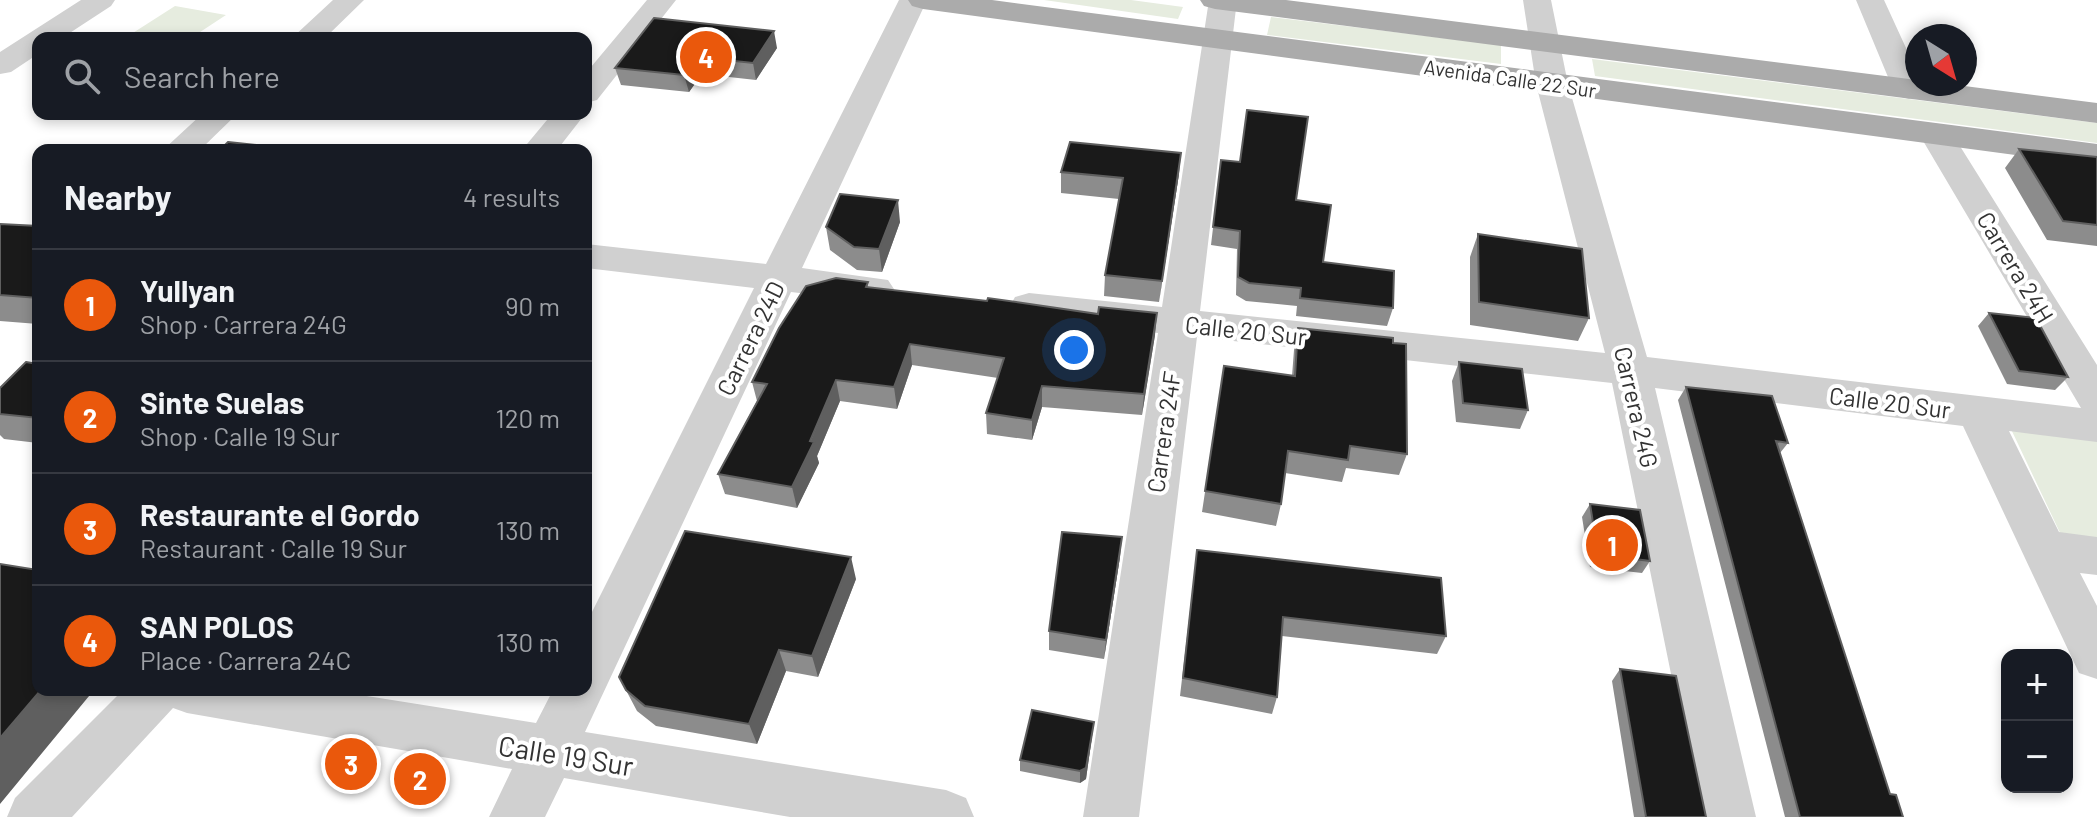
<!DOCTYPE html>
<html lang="en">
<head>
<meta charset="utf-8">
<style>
	body { margin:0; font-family:Barlow,sans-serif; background:#242831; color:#f1f3f6 }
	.controls { position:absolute; right:24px; bottom:24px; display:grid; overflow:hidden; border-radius:16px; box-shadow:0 4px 12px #0003 }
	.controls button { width:72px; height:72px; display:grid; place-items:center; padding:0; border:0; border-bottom:2px solid #363941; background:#171b24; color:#f1f3f6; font:40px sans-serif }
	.compass { position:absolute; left:1905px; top:24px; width:72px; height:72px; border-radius:50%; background:#171b24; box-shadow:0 4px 12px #0003; rotate:143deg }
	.you { position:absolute; left:1074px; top:350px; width:28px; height:28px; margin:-20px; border:6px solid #fff; border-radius:50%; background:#1a73e8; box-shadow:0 0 0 12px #1a73e833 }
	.badge { display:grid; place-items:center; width:52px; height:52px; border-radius:50%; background:#ea580c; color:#fff; font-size:26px; font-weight:700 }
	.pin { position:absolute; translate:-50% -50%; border:4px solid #fff; box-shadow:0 2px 8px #0006 }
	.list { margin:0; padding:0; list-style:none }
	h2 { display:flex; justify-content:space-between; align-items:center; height:104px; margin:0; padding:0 32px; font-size:34px }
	h2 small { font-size:26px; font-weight:400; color:#9ea1a6 }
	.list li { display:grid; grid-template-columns:52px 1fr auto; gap:24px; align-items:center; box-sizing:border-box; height:112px; padding:0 32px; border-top:2px solid #363941 }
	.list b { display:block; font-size:30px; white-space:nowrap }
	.list p { margin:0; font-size:26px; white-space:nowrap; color:#9ea1a6 }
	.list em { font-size:26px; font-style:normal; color:#9ea1a6 }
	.icon { flex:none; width:44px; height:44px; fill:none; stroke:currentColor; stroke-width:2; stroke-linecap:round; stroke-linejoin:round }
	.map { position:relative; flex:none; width:2097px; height:817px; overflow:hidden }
	.search { position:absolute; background:#171b24; box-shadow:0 4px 12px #0003; left:32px; top:32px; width:560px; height:88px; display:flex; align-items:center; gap:20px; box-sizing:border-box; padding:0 28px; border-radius:16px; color:#9ea1a6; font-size:30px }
	.panel { position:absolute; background:#171b24; box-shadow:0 4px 12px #0003; left:32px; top:144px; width:560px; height:552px; border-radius:16px }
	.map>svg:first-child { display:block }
	.green { fill:#e6ecdf }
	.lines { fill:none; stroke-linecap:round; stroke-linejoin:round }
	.minor { fill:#d0d0d0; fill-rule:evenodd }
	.primary { fill:#ababab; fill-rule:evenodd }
	.wall { fill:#8c8c8c }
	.shaded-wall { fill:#5f5f5f }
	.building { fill:#1a1a1a; stroke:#5f5f5f; stroke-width:2 }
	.labels { text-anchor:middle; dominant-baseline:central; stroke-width:8; stroke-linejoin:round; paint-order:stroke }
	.far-street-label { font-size:20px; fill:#333; stroke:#fff }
	.street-label { font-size:24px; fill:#333; stroke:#fff }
	.near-street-label { font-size:28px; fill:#333; stroke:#fff }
</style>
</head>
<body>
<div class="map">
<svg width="2097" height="817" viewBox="0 0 2097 817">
	<rect width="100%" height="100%" fill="#fff"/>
	<path class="green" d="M1044,0H1131L1183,7L1178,19Z
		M175,6L226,15L191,38H125Z
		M1271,17L1501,45V64L1267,35Z
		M1592,59L2097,123V143L1595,76Z
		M2010,427L2097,438V542L2062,537Z"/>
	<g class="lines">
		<path class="minor" d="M81,0H115L111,6L62,38H38V54L11,72L0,74V52Z
			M333,0H364L325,38H292Z
			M647,0H676L597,100L586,103V73Z
			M899,0H927L802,268L888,280L894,289L888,298L875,302L791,292L585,732L946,790L966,798L974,817H790L564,778L545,817H489L512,769L187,713L173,708L72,817H7L15,798L123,690H329L536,723L553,690H586V624L754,288L586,268V244L766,264Z
			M1209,0H1237L1200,311L1605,353L1536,84L1523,0H1551L1568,84L1647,357L2081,408L1919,134L1924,127L1936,124L1948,127L2097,365V442L2009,431L2059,532L2097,537V575L2080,573L2097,606V679L2079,673L1963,426L1655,388L1756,817H1700L1612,383L1197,337L1139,817H1083L1158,333L1029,319L1015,315L1010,306L1015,297L1029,293L1162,307Z
			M1856,0H1884L1917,72V84H1923L1925,89L1920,96L1909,99L1898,96L1893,89Z
			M202,114H237L200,150H163Z
			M552,114H585L557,150H522Z"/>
		<path class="primary" d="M908,0H992L2097,144V166L923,9L912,6Z
			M1200,0H1286L1917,80V84H1949L2097,103V123L1215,9L1204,6Z"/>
	</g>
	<path class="wall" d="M654,18L777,48L756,80L702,74L689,92L621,85L615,68Z
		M2019,149L2097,157V246L2047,240L2005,168Z
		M1221,160L1296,200L1323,262L1393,308L1387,326L1296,316L1297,306L1246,301L1236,295L1237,249L1211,245Z
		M1061,172L1179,174L1159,302L1104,296L1105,275L1119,199L1061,193Z
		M900,222L882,272L857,270L830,250L826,227Z
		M0,224L38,226V324L0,321Z
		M1478,234L1589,318L1578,341L1470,325V257Z
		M868,282V287L1155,335L1142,415L1042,407L1032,440L987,434L986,413L998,378L912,365L897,409L840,401L817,456L819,463L797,508L725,494L718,474L757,401L752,382Z
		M1989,313L2068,377L2055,390L2007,384L1978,326Z
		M1298,328L1407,454L1399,475L1346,468L1342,482L1285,473L1281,504L1276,526L1202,512L1224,366L1292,376L1294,350Z
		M1459,362L1528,410L1520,429L1456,422L1452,381Z
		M38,364V443L4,439L0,435V388Z
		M1686,387L1788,443L1780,453L1890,794L1903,817H1785L1678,400Z
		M1590,504L1650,561L1642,573L1590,567L1582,517Z
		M1197,550L1446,636L1437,654L1282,636L1277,697L1272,714L1180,696Z
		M1120,557L1104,659L1049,650V631Z
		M856,579L818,677L786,671L757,744L656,726L637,711L619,677Z
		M1620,669L1706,817H1634L1612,681Z
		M1094,722L1086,779L1080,783L1020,771V760Z"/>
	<path class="shaded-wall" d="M774,31L777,48L756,80L753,63Z
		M698,57L702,74L689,92L684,75Z
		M1181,153L1179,174L1159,302L1162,281Z
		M898,200L900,222L882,272L879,249Z
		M1157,313L1155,335L1142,415L1144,394Z
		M910,344L912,365L897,409L894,387Z
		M836,380L840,401L817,456L819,463L797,508L792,487Z
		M1042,386V407L1032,440V420Z
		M1122,537L1120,557L1104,659L1106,640Z
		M851,557L856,579L818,677L812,656Z
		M779,650L786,671L757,744L749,724Z
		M41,690H94L0,804V738Z
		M1094,722L1086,779L1080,783V771Z"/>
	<path class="building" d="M654,18L774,31L753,63L698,57L684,75L615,68Z
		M1247,110L1308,117L1296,200L1331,205L1323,262L1394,271L1393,308L1300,298L1301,288L1249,283L1238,277L1240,231L1213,227L1221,160L1240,162Z
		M228,142L302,150H220Z
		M1070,142L1181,153L1162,281L1105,275L1123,178L1061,172Z
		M2019,149L2097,157V225L2063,221Z
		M840,194L898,200L879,249L854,247L826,227Z
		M0,224L38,226V298L0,295Z
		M1478,234L1582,249L1589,318L1479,302Z
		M836,278L868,282L866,287L987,301L988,298L1098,314L1099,307L1157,313L1144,394L1042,386L1032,420L986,413L1004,358L910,344L894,387L836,380L810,441L814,442L792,487L718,474L767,384L752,382L779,328L806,286Z
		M1989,313L2036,318L2068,377L2019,371Z
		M1298,328L1393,338V343L1406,344L1407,454L1350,446L1348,460L1288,451L1281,504L1205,491L1224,366L1295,376Z
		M26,362L38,364V418L0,414V388Z
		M1459,362L1522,369L1528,410L1463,403Z
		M1686,387L1772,396L1788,443L1776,441L1890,794L1896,795L1903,817H1800Z
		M1590,504L1640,510L1650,561L1598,554Z
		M685,531L851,557L812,656L779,650L749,724L645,706L626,690L619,677Z
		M1062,532L1122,537L1106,640L1049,631Z
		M1197,550L1441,578L1446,636L1283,617L1277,697L1183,678Z
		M0,564L38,570V690H41L0,738Z
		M1620,669L1676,676L1706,817H1646Z
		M1032,710L1094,722L1086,768L1080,771L1020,760Z"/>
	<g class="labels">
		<g class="far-street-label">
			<text transform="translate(1510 78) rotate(8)">Avenida Calle 22 Sur</text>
		</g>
		<g class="street-label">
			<text transform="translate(2016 267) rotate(59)">Carrera 24H</text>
			<text transform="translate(1246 330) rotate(6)">Calle 20 Sur</text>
			<text transform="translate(750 338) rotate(-64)">Carrera 24D</text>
			<text transform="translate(1890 402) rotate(7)">Calle 20 Sur</text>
			<text transform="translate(1637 407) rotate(77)">Carrera 24G</text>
			<text transform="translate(1163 432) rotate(-82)">Carrera 24F</text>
		</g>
		<g class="near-street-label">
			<text transform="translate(566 755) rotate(9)">Calle 19 Sur</text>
		</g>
	</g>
</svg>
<div class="controls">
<button>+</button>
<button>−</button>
</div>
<svg class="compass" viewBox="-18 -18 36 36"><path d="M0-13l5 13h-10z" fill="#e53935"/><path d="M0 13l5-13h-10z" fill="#9ea1a6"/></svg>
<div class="you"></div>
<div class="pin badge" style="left:1612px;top:545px">1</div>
<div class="pin badge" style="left:420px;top:779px">2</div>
<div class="pin badge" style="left:351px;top:764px">3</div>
<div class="pin badge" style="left:706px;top:57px">4</div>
<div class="search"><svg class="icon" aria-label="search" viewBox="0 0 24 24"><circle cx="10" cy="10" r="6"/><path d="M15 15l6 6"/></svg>Search here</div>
<section class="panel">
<h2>Nearby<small>4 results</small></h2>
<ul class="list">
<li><span class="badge">1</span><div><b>Yullyan</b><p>Shop · Carrera 24G</p></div><em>90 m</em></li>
<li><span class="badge">2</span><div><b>Sinte Suelas</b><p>Shop · Calle 19 Sur</p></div><em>120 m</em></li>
<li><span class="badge">3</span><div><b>Restaurante el Gordo</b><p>Restaurant · Calle 19 Sur</p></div><em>130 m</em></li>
<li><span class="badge">4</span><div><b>SAN POLOS</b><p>Place · Carrera 24C</p></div><em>130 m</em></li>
</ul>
</section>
</div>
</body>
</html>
